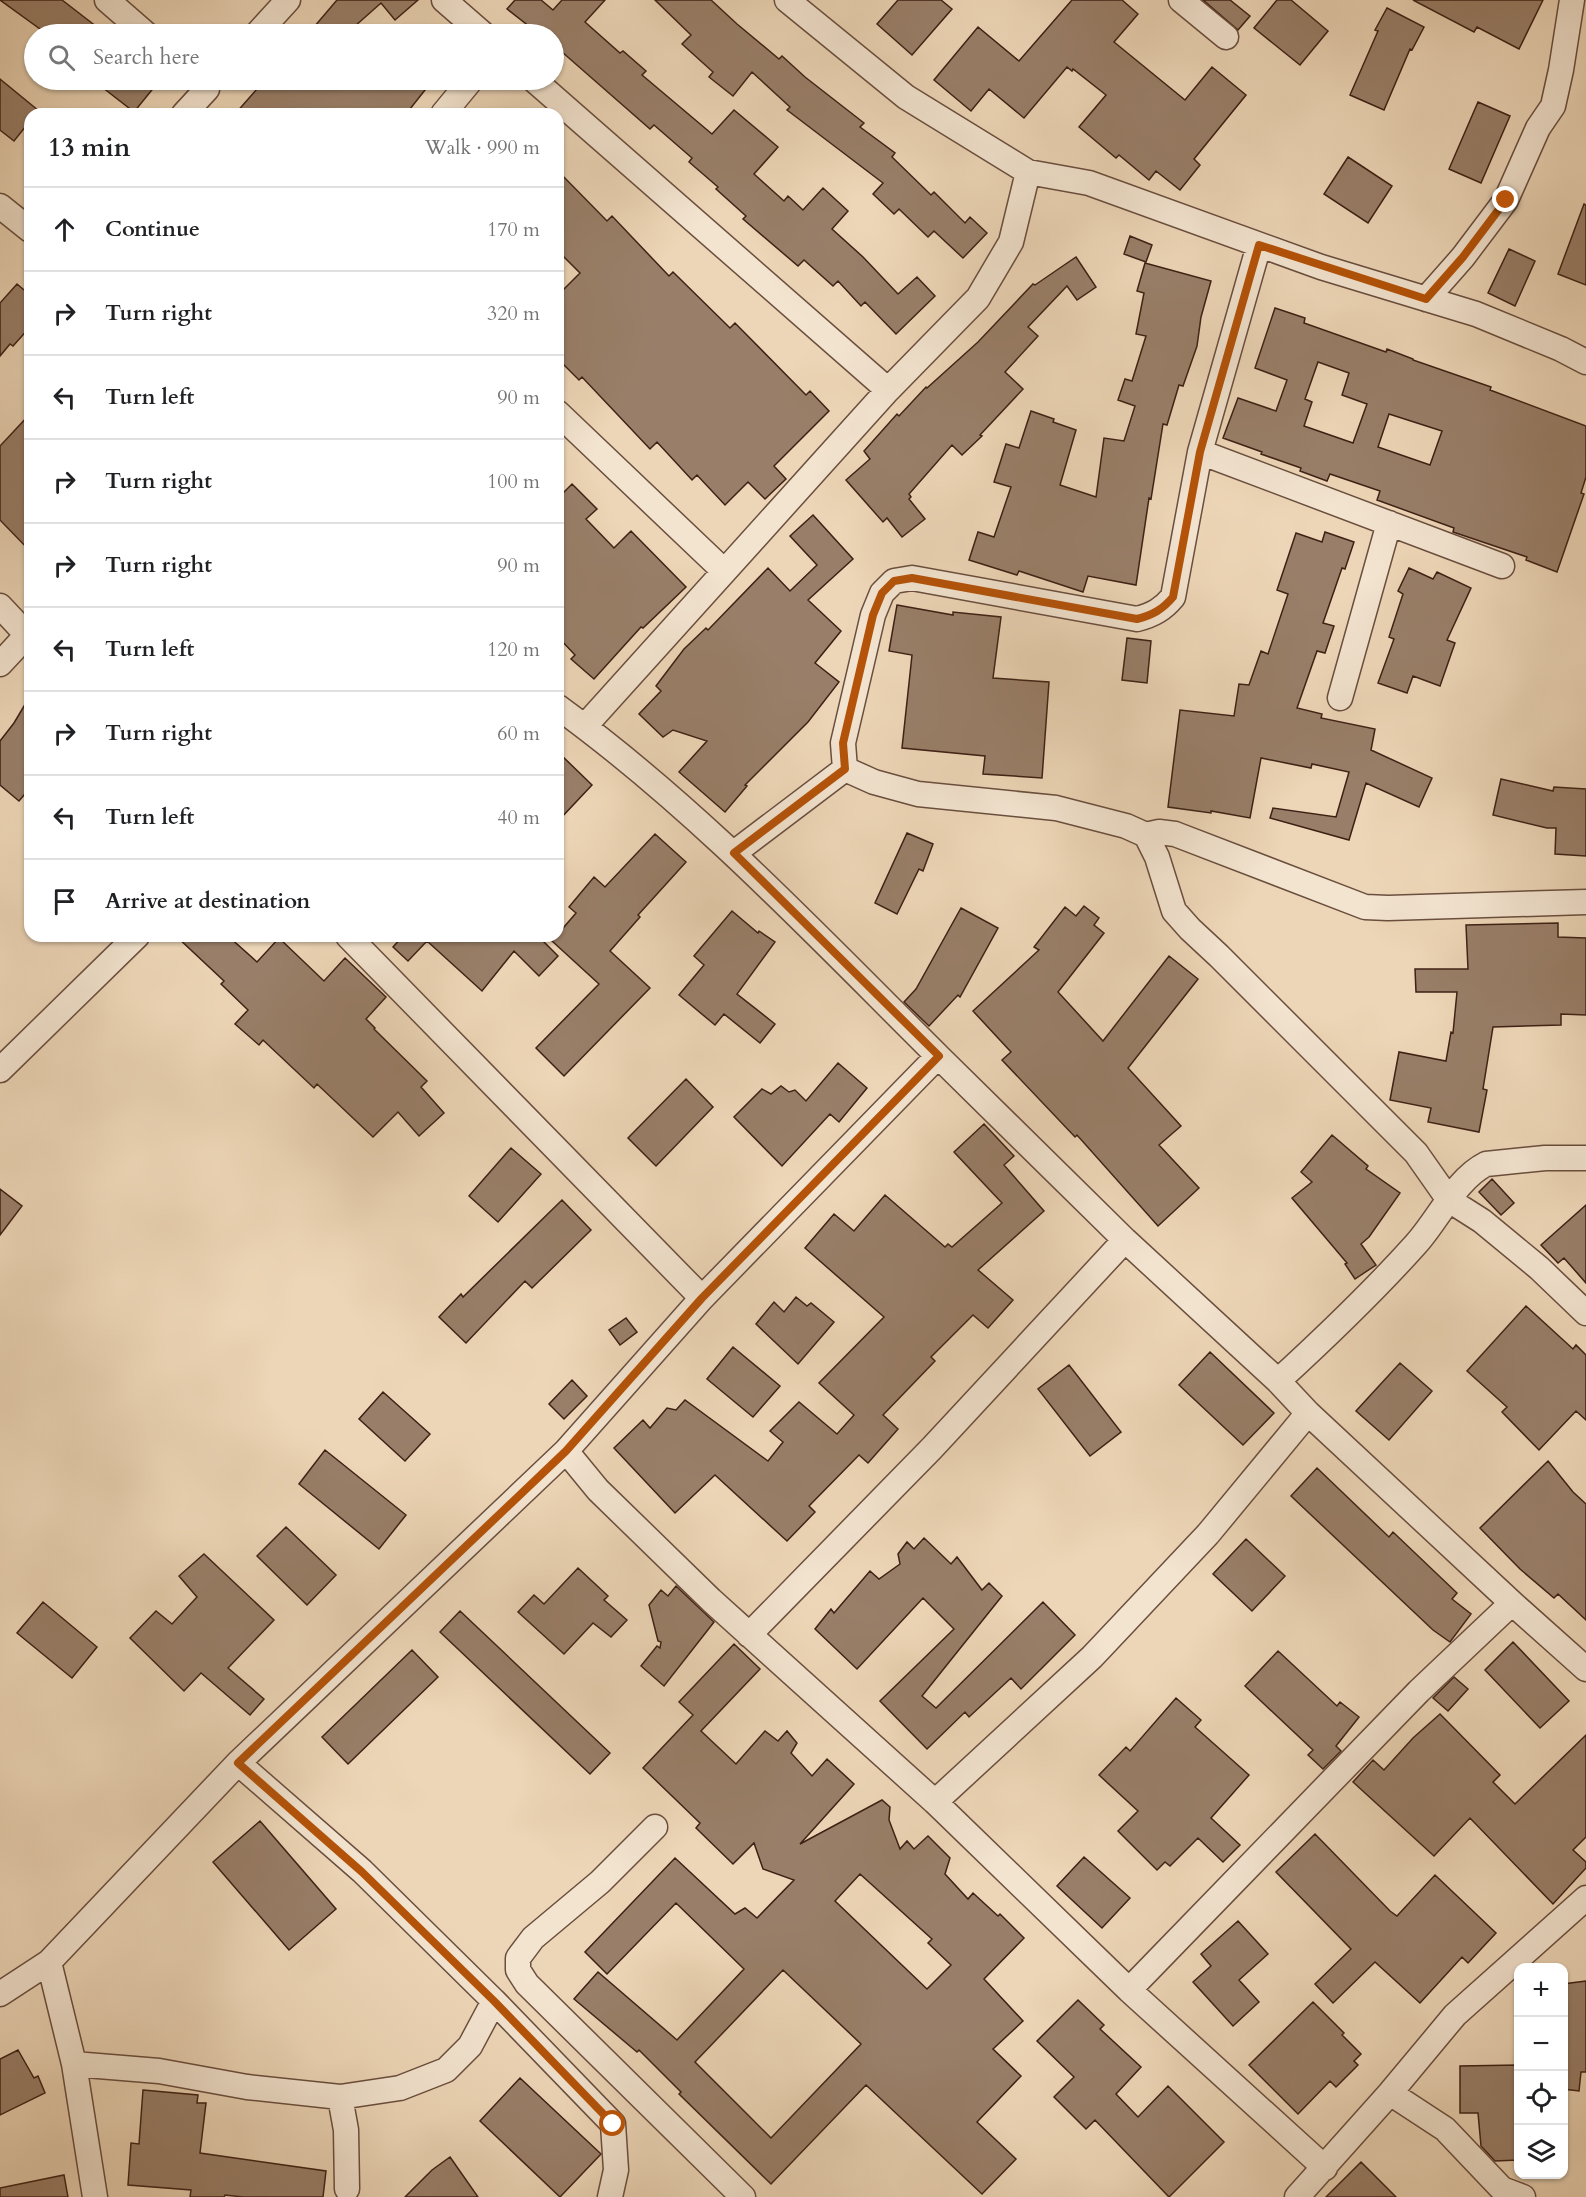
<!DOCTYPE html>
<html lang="en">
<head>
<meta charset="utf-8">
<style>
	body { margin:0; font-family:Cardo,serif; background:#f2f2f2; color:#202124 }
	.controls { position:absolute; right:18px; bottom:18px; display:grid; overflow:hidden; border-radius:12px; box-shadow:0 2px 4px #0004 }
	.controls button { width:54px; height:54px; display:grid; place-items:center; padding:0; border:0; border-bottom:2px solid #e0e0e0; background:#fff; color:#202124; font:30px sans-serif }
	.stop { position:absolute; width:18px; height:18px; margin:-14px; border:4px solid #b45309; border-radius:50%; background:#fff }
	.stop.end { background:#b45309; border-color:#fff; box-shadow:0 2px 6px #0008 }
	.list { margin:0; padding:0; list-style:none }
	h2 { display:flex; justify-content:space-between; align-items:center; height:78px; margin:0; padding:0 24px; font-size:26px }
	h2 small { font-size:20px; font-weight:400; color:#757577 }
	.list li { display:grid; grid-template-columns:39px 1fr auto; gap:18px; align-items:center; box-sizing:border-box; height:84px; padding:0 24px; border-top:2px solid #e0e0e0 }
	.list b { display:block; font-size:22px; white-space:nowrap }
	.list em { font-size:20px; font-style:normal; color:#757577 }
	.icon { flex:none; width:33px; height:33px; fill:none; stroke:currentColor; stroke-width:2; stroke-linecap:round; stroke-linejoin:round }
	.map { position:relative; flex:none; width:1586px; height:2197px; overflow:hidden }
	.search { position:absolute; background:#fff; box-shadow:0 2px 4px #0004; left:24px; top:24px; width:540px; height:66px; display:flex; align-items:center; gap:15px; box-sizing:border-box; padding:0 21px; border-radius:33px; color:#757577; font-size:22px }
	.panel { position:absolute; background:#fff; box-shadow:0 2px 4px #0004; left:24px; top:108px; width:540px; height:834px; border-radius:18px }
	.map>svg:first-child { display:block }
	.building { fill:#997f69; stroke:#3e2015; stroke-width:1.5; fill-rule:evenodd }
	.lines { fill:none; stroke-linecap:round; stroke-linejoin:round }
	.minor-casing { stroke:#6a4e3e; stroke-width:27 }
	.minor { stroke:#f3e4d0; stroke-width:24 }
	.route { stroke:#b45309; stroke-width:8 }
</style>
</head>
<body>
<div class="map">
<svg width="1586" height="2197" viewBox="0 0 1586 2197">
	<rect width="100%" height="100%" fill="#edd6b7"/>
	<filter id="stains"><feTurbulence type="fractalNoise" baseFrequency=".00333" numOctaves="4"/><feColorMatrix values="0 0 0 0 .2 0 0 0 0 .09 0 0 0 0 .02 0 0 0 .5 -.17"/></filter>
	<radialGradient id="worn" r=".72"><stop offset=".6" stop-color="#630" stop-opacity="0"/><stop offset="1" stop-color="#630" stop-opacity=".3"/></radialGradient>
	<path class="building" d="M0,0H62L106,34H47Z
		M337,0H418L395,20L381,3L346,34H308Z
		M515,0H541L553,10L562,0H605L585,22L620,53L623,51L646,71L642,75L712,134L734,110L778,147L754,174L784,201L788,196L803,210L823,188L848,211L832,229L863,257L898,294L917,277L935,296L896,334L865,302L861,306L838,281L833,286L804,260L798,266L743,219L746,216L716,189L718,187L689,162L692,158L654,125L650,129L554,45V34H539L507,9Z
		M655,0H711L737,24L779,59L782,56L805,77L864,123L860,127L895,153L892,157L931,195L934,192L965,223L970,217L987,233L963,258L934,231L928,237L899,209L894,214L873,194L883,183L787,110L790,107L752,72L733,96L709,77L713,72L682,44L691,35Z
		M898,0H941L952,9L912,55L877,24Z
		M1072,0H1122L1138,14L1114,42L1185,100L1212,67L1246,95L1194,159L1200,165L1180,190L1156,171L1149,180L1119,155L1116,158L1079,127L1106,95L1073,69L1072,71L1067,67L1024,118L989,89L971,111L934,80L978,27L1019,61Z
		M1203,0H1230L1250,16L1238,30Z
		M1277,0H1291L1328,31L1300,65L1254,28Z
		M1413,0H1543L1519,49L1477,27L1474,32Z
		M1387,8L1424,27L1412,50L1410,49L1384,110L1350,95L1378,31L1375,30Z
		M0,79L39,111L36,114H30V121L14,141L0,130Z
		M93,80H160L134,112Z
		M265,80H433L406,114H235Z
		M1478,102L1510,116L1481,183L1449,169Z
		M1348,157L1392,186L1368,223L1324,194Z
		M558,171L607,221L612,216L669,276L673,272L730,328L735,323L806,395L810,391L829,411L774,466L786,479L765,499L748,482L725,505L697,475L692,480L657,442L650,449L582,377L579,380L558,359V295L580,273L558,251Z
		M1584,204L1586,205V285L1558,274Z
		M1130,236L1152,245L1146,262L1124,254Z
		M1509,249L1535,261L1515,306L1488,293Z
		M1076,257L1096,287L1077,300L1067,286L1028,327L1038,336L1005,372L1023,389L980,435L982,436L962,455L952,445L909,494L911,497L909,499L925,519L902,537L887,518L883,522L846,480L870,459L864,451L897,414L899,416L926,387L927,388L978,342L1033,284L1035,285Z
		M1145,263L1211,281L1201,317L1197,346L1183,386L1179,385L1167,425L1163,424L1151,499L1149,498L1136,585L1088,576L1083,592L1019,571L1017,575L969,560L978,532L994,537L1011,487L994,482L1006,444L1019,448L1031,411L1054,419L1053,422L1076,430L1060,485L1096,497L1104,438L1124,441L1135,406L1118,400L1125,379L1132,381L1146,336L1136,334L1144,293L1137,291Z
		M17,284L30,295V327L13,346L10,344L0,356V303Z
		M1275,308L1305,318L1304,323L1386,352L1387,349L1413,359V360L1491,387L1490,390L1586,426V477L1581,493L1584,494L1557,572L1526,560L1527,557L1453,532L1454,528L1377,500L1380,491L1330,474L1327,481L1300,471L1301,468L1261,454L1262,452L1223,438L1238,398L1276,411L1287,380L1255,368ZM1318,362L1349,373L1342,395L1367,404L1353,443L1304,426L1312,402L1305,399ZM1389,414L1442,431L1430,465L1378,447Z
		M30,414V551L0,520V446Z
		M572,484L597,509L586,519L614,548L631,531L686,587L643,628L641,627L594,679L571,659L575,655L558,637V498Z
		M813,515L853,559L808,600L841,631L815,663L839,682L808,722L745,785L747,786L725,812L679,772L707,741L673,730L663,737L639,714L661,691L656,686L684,649L706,628L708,630L768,568L790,591L817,565L790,536Z
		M1325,532L1354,542L1345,569L1342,568L1323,623L1334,626L1325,653L1317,651L1297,708L1322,714L1321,718L1375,729L1371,750L1432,778L1419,807L1366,783L1349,840L1270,818L1273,808L1336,817L1349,772L1312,764L1311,768L1261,758L1250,818L1211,811V813L1168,807L1180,710L1234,716L1239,684L1249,685L1261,651L1268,654L1288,594L1277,590L1296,533L1322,542Z
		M1409,568L1433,579L1437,572L1471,588L1447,640L1455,643L1440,686L1413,676L1407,693L1378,683L1394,639L1389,637L1403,594L1398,591Z
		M897,605L953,615V612L1001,617L993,678L1049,682L1042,778L983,774L985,756L902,748L912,655L889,651Z
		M1127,638L1151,641L1147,683L1122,680Z
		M30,696V788L19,801L0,785V741L14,723Z
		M558,752L592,785L558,821Z
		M1501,779L1553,791L1554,787L1586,789V856L1555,854L1556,828H1547L1493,815Z
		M907,833L933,844L923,871L919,869L897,914L875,903Z
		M655,834L686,862L638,915L640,917L610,951L650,988L564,1076L536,1048L599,984L552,941L576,913L569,907L594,877L605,887Z
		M1084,906L1099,918L1094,925L1104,933L1058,992L1103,1041L1169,956L1198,979L1128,1068L1181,1126L1159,1145L1199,1188L1158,1226L1077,1135L1075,1137L1002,1060L1011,1052L973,1011L1039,950L1034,947L1065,907L1076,916Z
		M961,908L998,928L960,997L958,995L929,1026L904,1002L916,989Z
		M732,911L758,933L759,931L775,942L737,994L775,1024L760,1043L724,1014L715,1025L679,995L704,965L694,956Z
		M1558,923V937L1586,938V1015L1561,1014V1025L1493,1027L1483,1089L1487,1090L1479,1132L1428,1122L1431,1108L1390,1100L1399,1052L1446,1061L1451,1032L1453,1033L1457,992H1416L1415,969H1468L1466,925Z
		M176,936H228L257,962L279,938L324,981L345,958L386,997L366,1019L375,1028L374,1029L427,1081L421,1087L444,1113L419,1136L398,1112L373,1137L317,1084L314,1088L263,1040L259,1045L235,1024L248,1010L221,984L224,981Z
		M403,936H538L558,956L539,976L514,951L482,991L427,941L408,961L393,947Z
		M838,1063L867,1088L839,1122L830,1114L782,1166L734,1117L762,1089L771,1094L781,1086L789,1092L795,1090L806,1101Z
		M686,1079L713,1107L656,1166L628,1138Z
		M984,1124L1014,1156L1004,1165L1044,1211L978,1270L1013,1300L988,1328L973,1315L931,1357L935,1361L883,1415L898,1429L868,1463L859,1455L809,1506L815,1512L787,1541L715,1475L675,1513L614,1448L643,1420L650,1428L667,1408L676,1410L685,1400L768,1461L783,1442L770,1431L799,1402L837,1434L854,1415L819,1383L884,1317L805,1248L834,1214L854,1231L885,1195L945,1247L948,1244L952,1247L1002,1203L954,1152Z
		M1332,1135L1368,1166L1366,1169L1400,1193L1369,1237L1361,1244L1376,1265L1355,1279L1345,1264L1347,1263L1292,1198L1312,1182L1301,1172Z
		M511,1148L541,1174L498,1222L469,1196Z
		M1492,1179L1514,1203L1501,1215L1479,1192Z
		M0,1189L22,1206L0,1235Z
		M562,1200L591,1230L532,1288L525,1281L466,1343L439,1317L461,1294L463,1297Z
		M1586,1205V1283L1564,1258L1558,1263L1541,1245Z
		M796,1297L807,1306L811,1303L834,1322L798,1364L756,1324L774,1302L784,1312Z
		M1526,1306L1573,1349L1576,1345L1586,1355V1420L1576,1411L1539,1450L1502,1412L1507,1407L1467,1371Z
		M626,1318L637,1332L620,1345L609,1330Z
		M733,1347L780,1386L753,1417L707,1379Z
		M1210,1352L1274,1413L1243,1445L1179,1385Z
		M1400,1363L1432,1391L1389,1440L1356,1411Z
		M1069,1365L1121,1432L1090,1456L1038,1389Z
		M572,1380L587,1396L564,1419L549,1404Z
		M383,1392L430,1434L405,1461L359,1419Z
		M325,1450L406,1515L379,1549L299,1484Z
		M1548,1461L1573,1492L1586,1504V1620L1558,1594L1554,1598L1520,1569L1480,1528Z
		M1317,1468L1389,1537L1393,1532L1457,1593L1452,1599L1471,1614L1450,1642L1433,1630L1291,1496Z
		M286,1527L336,1575L307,1605L257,1556Z
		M924,1538L951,1564L957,1557L982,1590L989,1583L1002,1596L922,1696L936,1708L1043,1602L1075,1635L1021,1689L1011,1678L969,1717L965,1712L927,1749L880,1701L954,1629L923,1598L857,1669L815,1629L831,1609L834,1613L870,1571L879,1579L900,1564L898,1554L907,1542L914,1549Z
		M1246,1539L1285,1576L1252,1611L1213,1574Z
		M204,1554L274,1620L228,1668L264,1699L250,1715L201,1673L184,1691L130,1638L156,1611L172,1624L197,1597L179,1576Z
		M578,1568L608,1596L604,1600L627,1620L611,1637L593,1623L564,1654L518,1612L534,1595L544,1604Z
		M676,1586L714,1622L664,1686L641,1666L657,1646L660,1648L661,1642L658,1641L649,1605L661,1590L668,1596Z
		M43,1602L97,1647L72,1678L17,1633Z
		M460,1611L610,1753L590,1774L440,1632Z
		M1513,1642L1569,1701L1540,1728L1485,1670Z
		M734,1644L760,1669L701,1731L736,1764L765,1731L778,1741L787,1731L797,1743L791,1753L812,1776L827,1759L854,1784L800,1844L882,1800L890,1807L889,1820L900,1849L907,1841L914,1849L928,1836L950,1858L945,1874L968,1899L973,1893L998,1916L1000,1914L1024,1938L984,1979L1023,2021L993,2049L1021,2076L977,2122L1016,2159L982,2194L866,2085L771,2184L679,2094L681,2092L639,2050L637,2052L574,1999L598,1972L677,2040L744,1969L676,1903L607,1974L585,1952L675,1858L735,1914L745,1908L757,1918L794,1880L763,1869L754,1843L733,1864L696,1828L700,1823L643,1768L693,1715L679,1702ZM860,1874L932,1939L928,1943L951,1965L927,1989L835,1901ZM783,1970L861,2044L771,2138L695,2062Z
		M412,1650L438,1677L348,1764L322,1737Z
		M1278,1651L1337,1706L1340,1702L1359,1717L1336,1746L1341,1751L1323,1769L1308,1755L1313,1750L1245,1686Z
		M1454,1677L1468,1689L1448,1711L1433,1698Z
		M1176,1698L1201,1720L1195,1727L1249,1775L1211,1818L1240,1845L1223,1862L1198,1838L1170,1866L1165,1862L1157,1870L1118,1831L1138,1811L1099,1775L1126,1747L1130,1751Z
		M1440,1714L1500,1775L1493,1782L1515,1804L1586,1735V1837L1573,1850L1586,1862V1868L1553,1904L1470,1818L1434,1856L1353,1782L1373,1760L1384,1770L1413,1738Z
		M260,1821L336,1909L289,1950L213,1862Z
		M1315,1834L1390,1911L1397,1916L1435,1875L1496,1933L1468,1963L1462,1957L1420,2003L1375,1962L1333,2003L1315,1984L1351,1949L1276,1872Z
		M1084,1857L1130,1898L1102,1928L1057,1886Z
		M1238,1921L1268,1954L1239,1980L1259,2002L1233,2026L1193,1982L1211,1966L1201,1954Z
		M1586,1981V2072H1581L1579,2091L1563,2089V1984Z
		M1078,2000L1104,2025L1100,2029L1141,2067L1116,2094L1138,2117L1168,2086L1224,2142L1169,2197L1095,2120L1086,2129L1054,2097L1074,2077L1037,2041Z
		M1313,2002L1344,2033L1342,2035L1361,2054L1354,2061L1358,2065L1336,2087L1330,2081L1298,2114L1249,2065Z
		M18,2050L34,2078L38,2076L45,2093L0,2115V2059Z
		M1518,2065V2160L1495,2161L1481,2146L1478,2113H1460V2066Z
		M520,2078L601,2154L560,2197L480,2121Z
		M143,2090L198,2095L197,2103H206L200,2153L326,2171L323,2197H243L225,2195L224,2197H190L191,2190L128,2185L131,2143L139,2144Z
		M450,2157L478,2197H405L432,2170Z
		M1361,2162L1396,2197H1326Z
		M64,2175L68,2197H0V2188Z"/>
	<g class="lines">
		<g class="minor-casing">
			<path id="minor" d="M107,0L146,34
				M444,0L483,34
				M787,0L906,97L1028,172L1089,183L1321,267L1476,314L1561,349L1586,362
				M1181,0L1226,37
				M257,34L288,0
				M534,80L888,390
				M184,114L207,89
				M443,114L471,80
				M0,206L30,230
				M1426,299L1463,257L1506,200L1538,128L1553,106L1561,70L1572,0
				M558,413L724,571
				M1200,452L1502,566
				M0,606L30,638
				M0,664L27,635
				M1340,698L1389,523
				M585,726L888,390L978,298L1011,242L1028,172
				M845,769L874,782L918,794L1056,808L1126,826L1146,835L1157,857L1174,911L1190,929L1219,956L1416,1153L1449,1200L1482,1221L1539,1268L1586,1313
				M845,769L843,743L873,615L882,593L894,581L912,578L1137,619C1153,615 1163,609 1173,597L1200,452L1259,245
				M1146,835L1159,832L1175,834L1365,907L1388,908L1586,902
				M734,853L845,769
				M348,936L702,1298
				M0,1070L137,936
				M1278,1381C1326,1337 1373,1292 1416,1244C1438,1220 1456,1179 1486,1164L1545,1158H1586
				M1308,1413L1512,1603L1586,1669
				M566,1451L598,1490L711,1600L935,1802L1129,1990L1325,2168
				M749,1635L932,1448L1125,1240
				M238,1763L362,1871L494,2001L613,2124L616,2170L610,2197
				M935,1802L1092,1657L1208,1534L1308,1413L1278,1381L1125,1240L938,1056
				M655,1827L600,1882L533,1938L518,1958V1970L527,1984L743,2197
				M49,1962L74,2064L95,2197
				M1129,1990L1419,1691L1512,1603
				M0,1994L49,1962L238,1763L566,1451L702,1298L938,1056C816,935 697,808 558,707
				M74,2064L159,2071L247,2087L340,2097L400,2088L446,2070L470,2046L494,2001
				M1390,2093L1445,2129L1502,2189L1523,2197
				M340,2097L346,2130L347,2189
				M1297,2197L1390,2093L1455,2015L1586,1898"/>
		</g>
		<use href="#minor" class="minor"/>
	</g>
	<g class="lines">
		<path class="route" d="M613,2124L494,2001L362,1872L238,1763L566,1451L702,1298L939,1056L734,853L845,769L843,743L873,615L882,593L894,581L912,578L1137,619C1153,615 1163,609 1173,597L1200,452L1259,245L1426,299L1463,257L1506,200"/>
	</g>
	<rect width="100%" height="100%" filter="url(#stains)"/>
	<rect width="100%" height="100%" fill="url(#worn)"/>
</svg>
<div class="controls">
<button>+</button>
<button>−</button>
<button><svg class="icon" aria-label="locate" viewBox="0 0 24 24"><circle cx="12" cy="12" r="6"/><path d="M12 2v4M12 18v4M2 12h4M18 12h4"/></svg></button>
<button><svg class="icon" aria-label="layers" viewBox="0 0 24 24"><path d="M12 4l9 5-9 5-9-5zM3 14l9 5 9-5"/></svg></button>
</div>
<div class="stop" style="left:613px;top:2124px"></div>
<div class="stop end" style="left:1506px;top:200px"></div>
<div class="search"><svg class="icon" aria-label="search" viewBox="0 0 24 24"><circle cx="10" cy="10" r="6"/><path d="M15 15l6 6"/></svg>Search here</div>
<section class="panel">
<h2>13 min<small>Walk · 990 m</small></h2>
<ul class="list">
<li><svg class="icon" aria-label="ahead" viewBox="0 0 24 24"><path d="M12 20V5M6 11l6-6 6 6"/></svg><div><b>Continue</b></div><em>170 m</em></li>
<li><svg class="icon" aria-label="right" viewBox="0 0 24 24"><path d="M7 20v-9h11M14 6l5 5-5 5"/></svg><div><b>Turn right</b></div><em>320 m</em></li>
<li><svg class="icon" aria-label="left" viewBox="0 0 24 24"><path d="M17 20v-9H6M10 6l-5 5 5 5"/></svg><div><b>Turn left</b></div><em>90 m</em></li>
<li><svg class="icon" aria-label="right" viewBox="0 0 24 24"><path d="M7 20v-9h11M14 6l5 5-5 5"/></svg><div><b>Turn right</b></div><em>100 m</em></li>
<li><svg class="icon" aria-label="right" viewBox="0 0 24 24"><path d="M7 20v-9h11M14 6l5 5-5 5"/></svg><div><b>Turn right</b></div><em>90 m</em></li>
<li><svg class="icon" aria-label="left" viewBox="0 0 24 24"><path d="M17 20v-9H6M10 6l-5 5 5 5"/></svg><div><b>Turn left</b></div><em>120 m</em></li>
<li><svg class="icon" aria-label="right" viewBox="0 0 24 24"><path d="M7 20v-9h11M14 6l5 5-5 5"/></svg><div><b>Turn right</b></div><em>60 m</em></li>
<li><svg class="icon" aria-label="left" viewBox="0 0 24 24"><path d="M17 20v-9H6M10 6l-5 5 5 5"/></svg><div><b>Turn left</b></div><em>40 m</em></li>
<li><svg class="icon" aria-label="arrive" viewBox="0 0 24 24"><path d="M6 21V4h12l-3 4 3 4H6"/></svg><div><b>Arrive at destination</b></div></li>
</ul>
</section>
</div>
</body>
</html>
